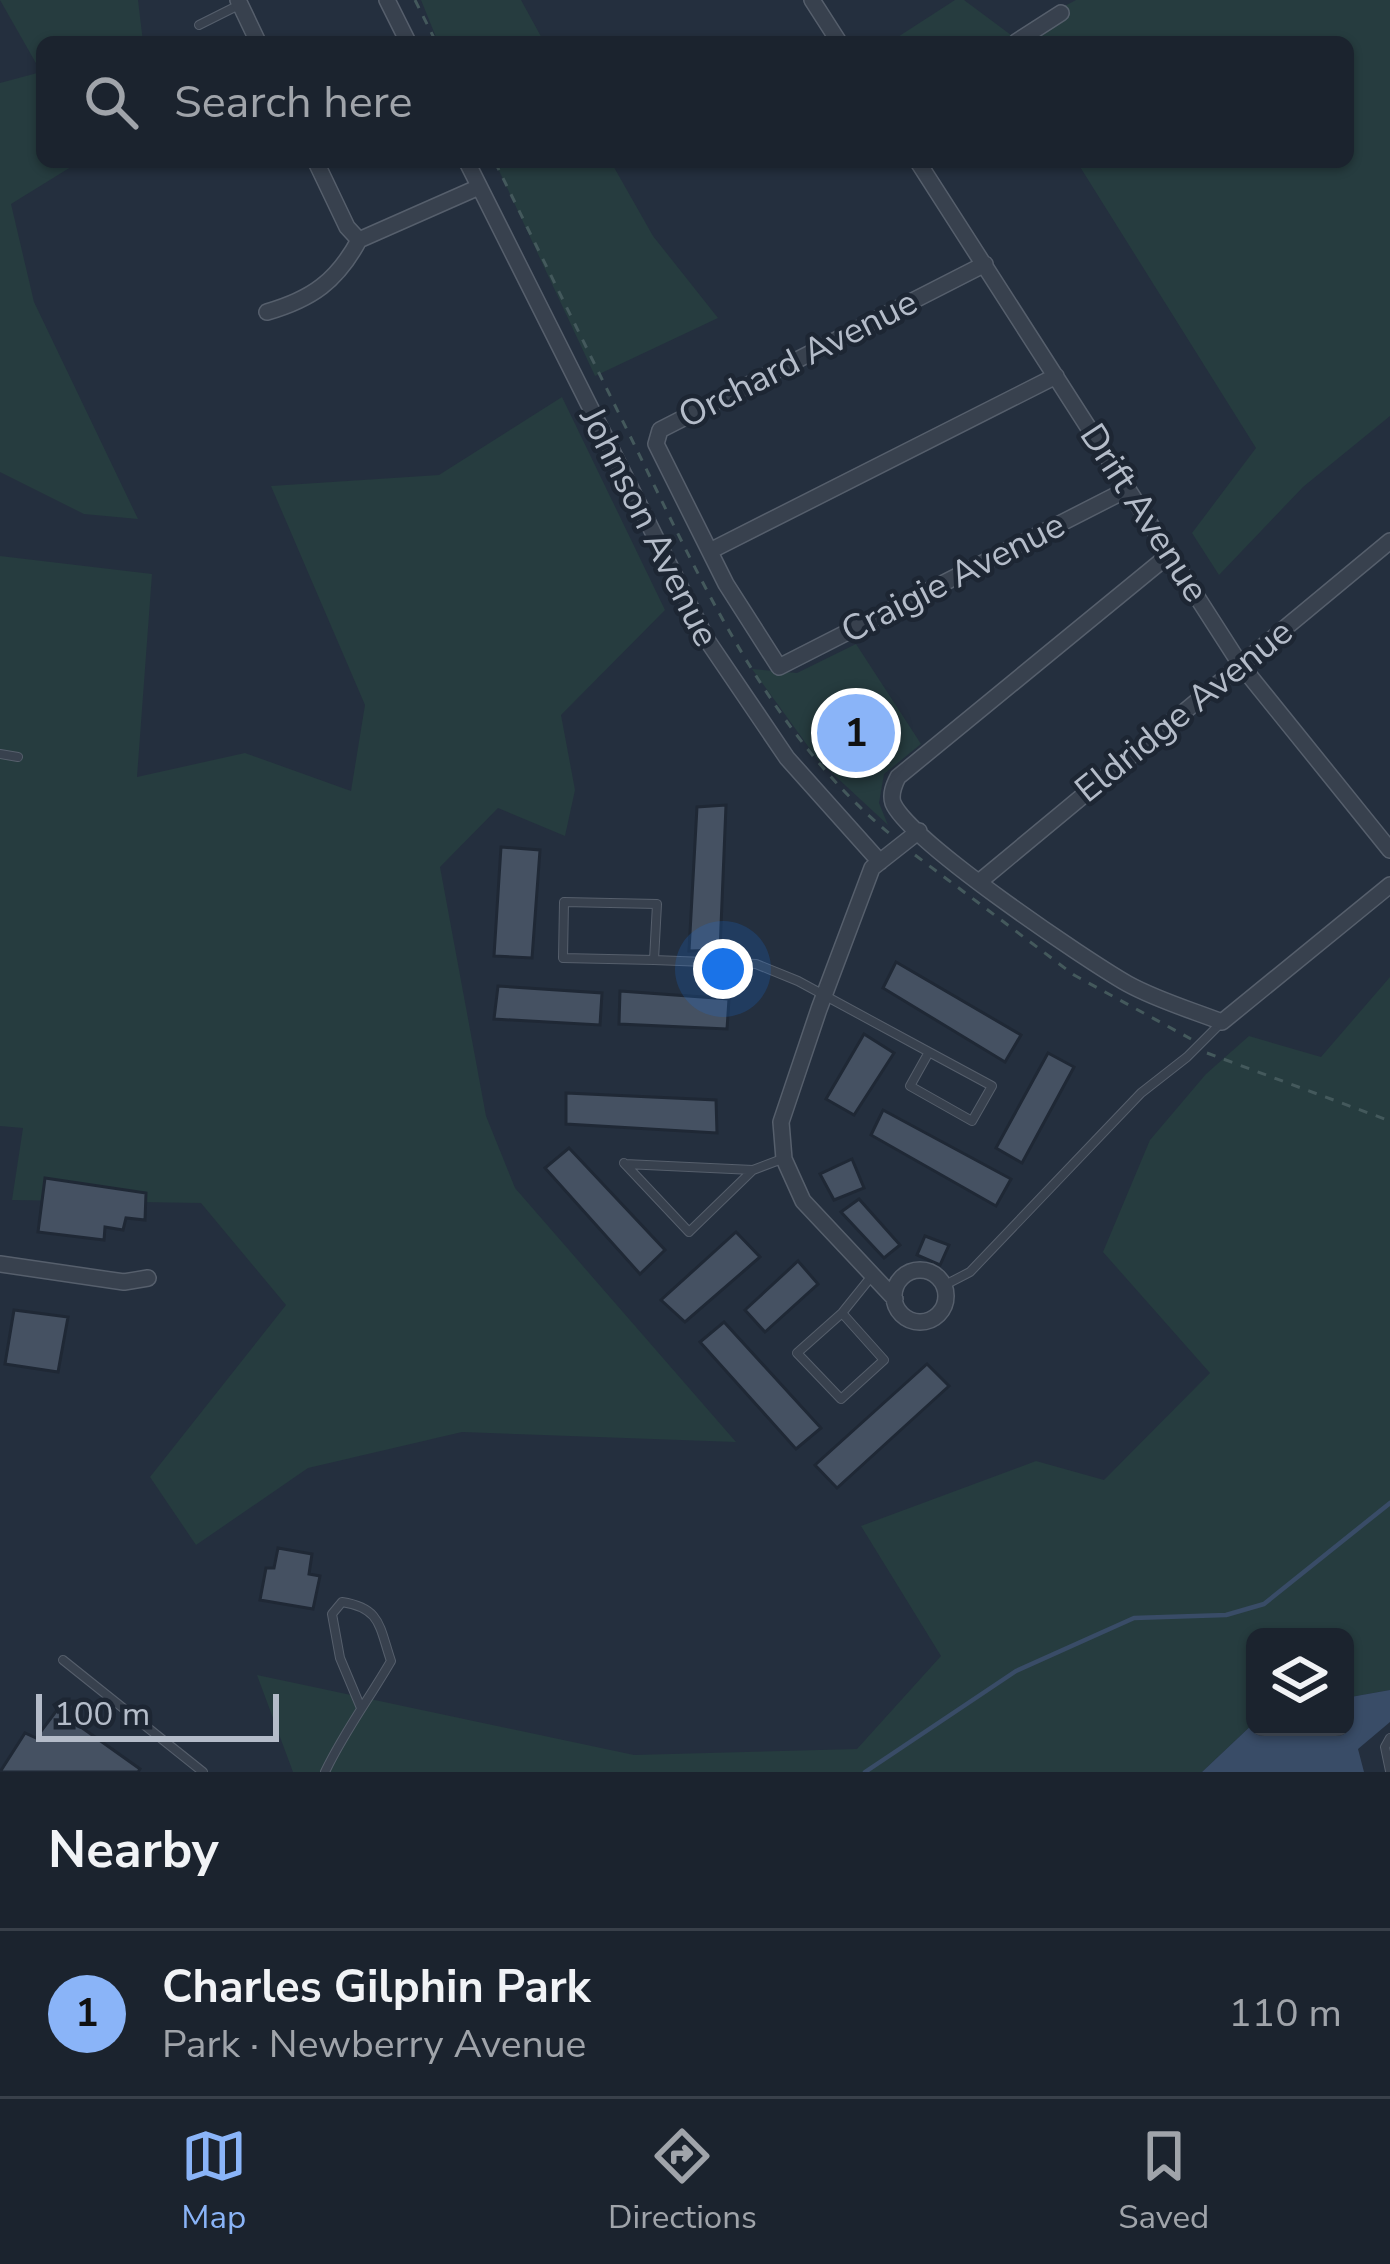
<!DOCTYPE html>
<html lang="en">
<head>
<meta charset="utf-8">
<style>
	body { margin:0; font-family:"Nunito Sans",sans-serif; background:#282f3a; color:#f1f3f6 }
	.controls { position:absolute; right:36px; bottom:36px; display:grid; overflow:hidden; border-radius:18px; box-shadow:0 3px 9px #0004 }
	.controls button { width:108px; height:108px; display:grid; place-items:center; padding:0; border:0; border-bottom:3px solid #39404a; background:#1b232e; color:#f1f3f6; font:60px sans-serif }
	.scale { position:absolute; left:36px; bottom:30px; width:243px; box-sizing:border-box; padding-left:12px; border:6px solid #b4bcc9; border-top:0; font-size:33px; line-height:42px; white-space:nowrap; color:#b4bcc9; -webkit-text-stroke:9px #1d2633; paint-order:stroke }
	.you { position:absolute; left:723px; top:969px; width:42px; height:42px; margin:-30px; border:9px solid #fff; border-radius:50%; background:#1a73e8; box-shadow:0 0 0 18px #1a73e833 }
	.badge { display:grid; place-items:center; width:78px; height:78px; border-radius:50%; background:#8ab4f8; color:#111; font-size:39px; font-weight:700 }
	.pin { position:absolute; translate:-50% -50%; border:6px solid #fff; box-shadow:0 3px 12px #0006 }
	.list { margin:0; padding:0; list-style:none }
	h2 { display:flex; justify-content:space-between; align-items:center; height:156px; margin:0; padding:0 48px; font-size:51px }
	h2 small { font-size:39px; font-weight:400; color:#a0a4aa }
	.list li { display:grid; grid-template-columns:78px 1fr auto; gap:36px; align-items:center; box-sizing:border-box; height:168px; padding:0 48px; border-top:3px solid #39404a }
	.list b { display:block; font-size:45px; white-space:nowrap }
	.list p { margin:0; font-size:39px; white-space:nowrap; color:#a0a4aa }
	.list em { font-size:39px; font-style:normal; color:#a0a4aa }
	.icon { flex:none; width:66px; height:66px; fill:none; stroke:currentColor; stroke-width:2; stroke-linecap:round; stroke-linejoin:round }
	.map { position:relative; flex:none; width:1390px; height:1772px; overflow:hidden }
	.search { position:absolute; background:#1b232e; box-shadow:0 3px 9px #0004; left:36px; right:36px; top:36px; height:132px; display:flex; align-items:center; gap:30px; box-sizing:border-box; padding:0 42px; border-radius:18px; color:#a0a4aa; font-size:45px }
	.sheet { height:324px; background:#1b232e }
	nav { display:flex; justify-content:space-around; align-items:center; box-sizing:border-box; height:168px; border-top:3px solid #39404a; background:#1b232e; font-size:33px; color:#a0a4aa }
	nav a { display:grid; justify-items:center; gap:6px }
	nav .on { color:#8ab4f8 }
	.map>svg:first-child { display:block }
	.green { fill:#263c3f }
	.water { fill:#394c67 }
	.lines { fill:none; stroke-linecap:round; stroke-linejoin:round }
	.stream { stroke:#394c67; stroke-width:4.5 }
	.building { fill:#455162; stroke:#1f2835; stroke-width:3 }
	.lane-casing { stroke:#565f6c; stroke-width:10 }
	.street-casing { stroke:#565f6c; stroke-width:18 }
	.path { stroke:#44595c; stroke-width:3; stroke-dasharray:9 9; stroke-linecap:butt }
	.lane { stroke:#38414e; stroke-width:8 }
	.street { stroke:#38414e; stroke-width:15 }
	.labels { text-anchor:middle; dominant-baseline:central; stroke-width:9; stroke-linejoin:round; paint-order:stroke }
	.street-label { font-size:36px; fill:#b4bcc9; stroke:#1d2633 }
</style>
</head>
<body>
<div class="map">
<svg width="1390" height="1772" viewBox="0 0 1390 1772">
	<rect width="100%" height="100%" fill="#242f3e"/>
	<path class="green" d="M0,0H138L143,42H42V162H79L11,204L34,302L138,519L84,514L0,472V83L41,72Z
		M421,0H521L544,42H438Z
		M955,0H964L1011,35L1076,0H1390V416L1303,487L1219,575L1192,533L1256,448L1077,162H1348V42H890Z
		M495,162H611L653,236L718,318L595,376Z
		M562,397L665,610L561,715L575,790L565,836L498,808L440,867L486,1116L515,1188L736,1442L462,1432L308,1468L196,1545L150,1477L286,1305L201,1203L12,1200L23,1128L0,1126V556L152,574L137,777L245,753L351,791L365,705L271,486L439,475Z
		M856,644L921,744L884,774L879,803L888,825L818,760L752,669L797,673Z
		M1390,977V1690L1345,1698V1637H1255V1722L1202,1772H293L257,1675L634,1755L857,1749L941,1656L861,1526L1036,1461L1104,1480L1210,1373L1103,1252L1150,1140L1206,1074L1249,1036L1321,1057Z"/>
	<path class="water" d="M1390,1690V1722L1358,1749L1364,1772H1202L1255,1722V1727H1345V1698Z"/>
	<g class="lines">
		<path class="stream" d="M865,1772L1016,1671L1134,1618L1226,1615L1264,1604L1390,1503"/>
	</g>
	<path class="building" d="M726,805L720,950L689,951L697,807Z
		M501,847L540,850L532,958L494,956Z
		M896,962L1021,1035L1005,1062L883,988Z
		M498,986L602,993L600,1025L494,1019Z
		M620,991L729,999L727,1029L619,1024Z
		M864,1034L894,1053L854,1115L826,1099Z
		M1048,1053L1074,1067L1022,1163L996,1148Z
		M566,1093L716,1100L717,1133L566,1124Z
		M883,1110L1011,1179L996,1206L871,1135Z
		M569,1148L665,1250L640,1274L545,1168Z
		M852,1159L864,1188L834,1200L820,1174Z
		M45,1178L146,1193L145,1220L126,1218L123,1230L105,1227L104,1240L38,1232Z
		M859,1199L900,1245L884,1258L841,1212Z
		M736,1232L760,1257L685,1322L661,1300Z
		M925,1236L949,1245L940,1265L917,1255Z
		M798,1261L818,1284L765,1332L745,1310Z
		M14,1310L68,1317L58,1372L5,1364Z
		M724,1322L821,1428L796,1449L700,1342Z
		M927,1364L949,1386L837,1488L815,1465Z
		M278,1548L312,1554L309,1574L320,1576L313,1609L260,1600L266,1568H274Z
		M57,1710L140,1769L138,1772H0L25,1733L36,1738Z"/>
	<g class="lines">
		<g class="lane-casing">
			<path id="lane" d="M199,25L239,5
				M0,754L18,757
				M654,960L563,958L564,902L657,904L654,960L756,964L798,981L929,1052
				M929,1052L992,1086L972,1121L910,1086Z
				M624,1163L689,1232L753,1170
				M625,1164L753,1170L782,1159
				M943,1286L970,1272L1141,1093L1187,1057L1221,1023
				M842,1313L884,1360L841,1399L797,1353L842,1313L871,1277
				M63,1660L203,1772
				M1390,1738L1385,1747L1390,1771
				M325,1772C344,1732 369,1699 391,1661C379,1626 381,1608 342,1602L332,1614L340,1658L361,1708"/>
		</g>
		<g class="street-casing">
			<path id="street" d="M238,0L258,42
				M387,0L408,42
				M812,0L839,42
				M1016,42L1061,13
				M316,162L347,227L359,240
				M467,162L707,640L787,758L880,862
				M918,162L1240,664L1390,850
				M359,240L479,187
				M985,264L660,430L656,444L726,584L779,667L1128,489
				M267,312C312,299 337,281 359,240
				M710,551L1056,376
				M1170,554L898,777C894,785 890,794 893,803C909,841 1086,960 1128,984C1157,1000 1191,1010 1222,1022L1390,885
				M979,882L1390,541
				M0,1264L124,1282L148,1278
				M894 1296a26 26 0 1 1 52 0a26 26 0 1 1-52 0Z
				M895,1299L803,1201L784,1159L781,1122L819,1009L872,868L919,831"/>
		</g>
		<path class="path" d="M415,0L436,42
			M495,162C542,257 589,353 636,448C702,583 771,736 890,834
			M915,855L1074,975L1191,1039
			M1207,1053L1390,1121"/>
		<use href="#lane" class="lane"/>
		<use href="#street" class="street"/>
	</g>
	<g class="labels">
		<g class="street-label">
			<text transform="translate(798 359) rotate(-27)">Orchard Avenue</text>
			<text transform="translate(1144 513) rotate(57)">Drift Avenue</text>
			<text transform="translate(649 527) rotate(63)">Johnson Avenue</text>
			<text transform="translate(953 578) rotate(-27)">Craigie Avenue</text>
			<text transform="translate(1184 711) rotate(-39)">Eldridge Avenue</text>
		</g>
	</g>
</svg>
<div class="controls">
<button><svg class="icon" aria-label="layers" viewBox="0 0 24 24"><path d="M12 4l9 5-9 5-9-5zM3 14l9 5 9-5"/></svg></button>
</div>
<div class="scale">100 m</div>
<div class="you"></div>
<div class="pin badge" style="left:856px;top:733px">1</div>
<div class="search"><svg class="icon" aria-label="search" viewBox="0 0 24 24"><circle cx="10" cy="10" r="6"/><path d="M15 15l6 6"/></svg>Search here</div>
</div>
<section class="sheet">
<h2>Nearby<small></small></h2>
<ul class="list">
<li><span class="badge">1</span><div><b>Charles Gilphin Park</b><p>Park · Newberry Avenue</p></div><em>110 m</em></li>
</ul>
</section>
<nav>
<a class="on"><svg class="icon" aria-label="map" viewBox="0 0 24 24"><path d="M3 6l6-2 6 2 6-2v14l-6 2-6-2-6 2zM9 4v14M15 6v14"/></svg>Map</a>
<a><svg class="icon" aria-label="directions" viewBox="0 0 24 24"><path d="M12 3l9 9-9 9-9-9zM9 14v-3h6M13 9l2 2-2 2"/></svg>Directions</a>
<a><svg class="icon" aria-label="saved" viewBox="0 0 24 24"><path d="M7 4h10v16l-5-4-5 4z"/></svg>Saved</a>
</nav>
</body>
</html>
